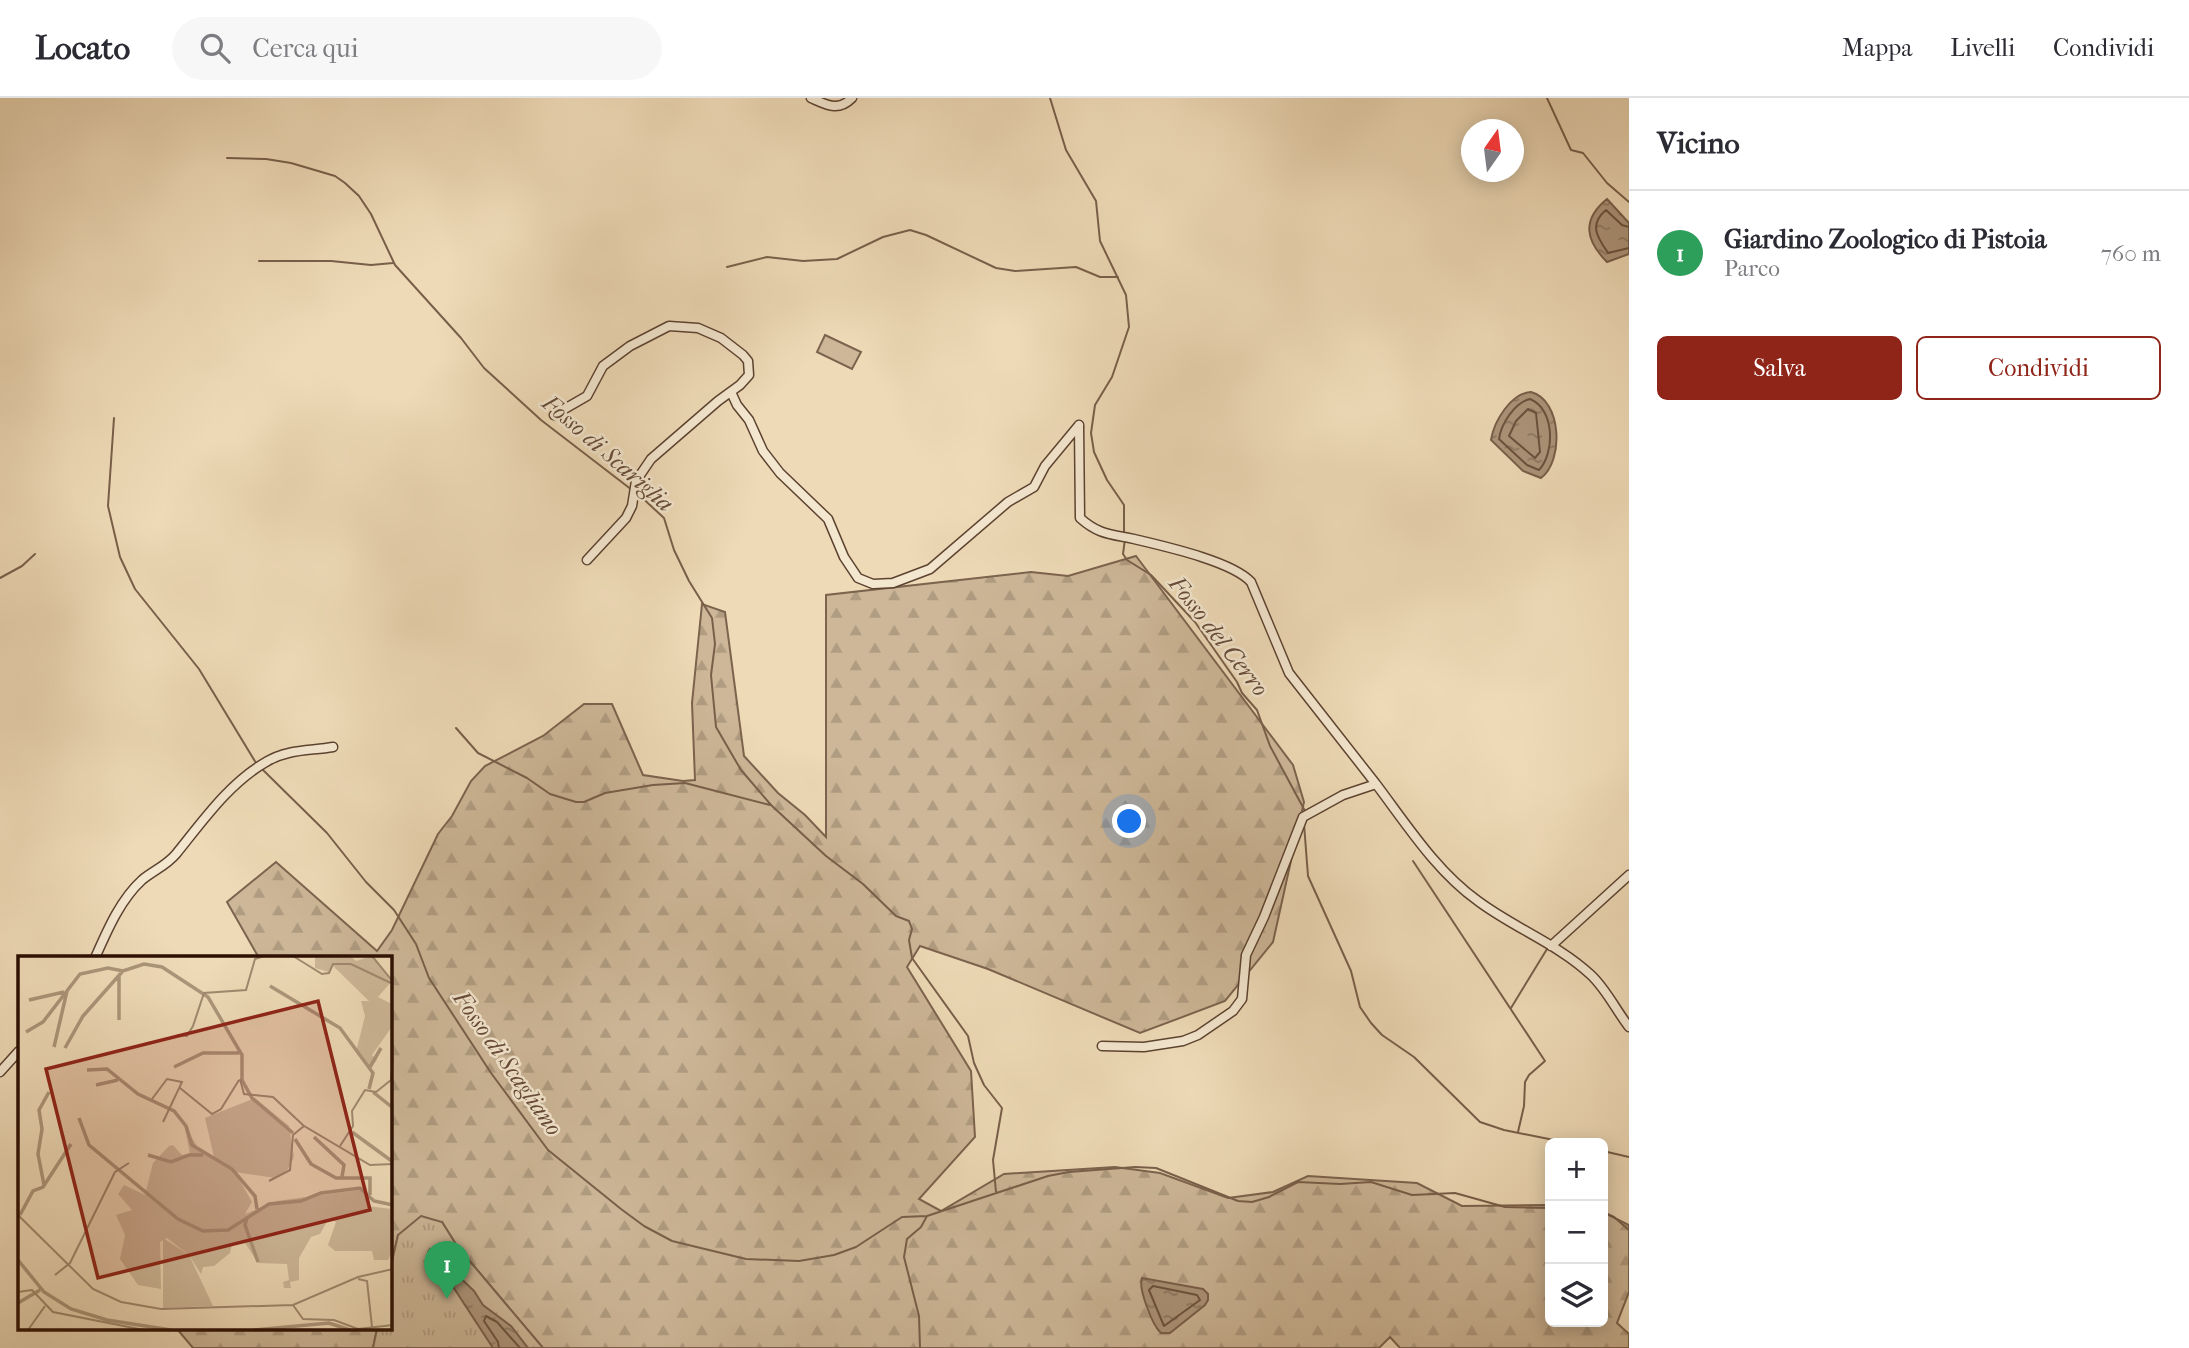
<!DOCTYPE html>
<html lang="it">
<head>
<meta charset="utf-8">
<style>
	body { margin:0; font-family:"IM FELL French Canon",serif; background:#f7f7f7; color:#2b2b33 }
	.controls { position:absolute; right:21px; bottom:21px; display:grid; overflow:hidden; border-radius:10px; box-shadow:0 4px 18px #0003 }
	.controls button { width:63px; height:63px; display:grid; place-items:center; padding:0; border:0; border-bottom:2px solid #e1e1e2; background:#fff; color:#2b2b33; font:35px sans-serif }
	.compass { position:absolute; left:1461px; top:21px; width:63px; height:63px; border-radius:50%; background:#fff; box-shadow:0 4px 18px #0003; rotate:14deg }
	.you { position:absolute; left:1130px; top:724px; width:24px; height:24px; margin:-18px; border:5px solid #fff; border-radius:50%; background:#1a73e8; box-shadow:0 0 0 10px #1a73e833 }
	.badge { display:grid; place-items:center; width:46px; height:46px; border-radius:50%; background:#8f2418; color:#fff; font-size:23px; font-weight:700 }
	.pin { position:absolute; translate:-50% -58px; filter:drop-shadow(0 2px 4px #0008) }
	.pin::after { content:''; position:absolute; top:37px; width:24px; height:21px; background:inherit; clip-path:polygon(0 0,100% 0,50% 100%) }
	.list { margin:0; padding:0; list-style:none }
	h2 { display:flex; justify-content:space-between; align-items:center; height:91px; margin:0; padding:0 28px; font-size:30px }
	h2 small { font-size:23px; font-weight:400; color:#7c7c81 }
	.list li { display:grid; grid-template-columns:46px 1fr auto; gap:21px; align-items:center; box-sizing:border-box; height:126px; padding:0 28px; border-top:2px solid #e1e1e2 }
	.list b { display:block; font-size:26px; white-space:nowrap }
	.list p { margin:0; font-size:23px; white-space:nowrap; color:#7c7c81 }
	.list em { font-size:23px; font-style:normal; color:#7c7c81 }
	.actions { display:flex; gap:14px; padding:21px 28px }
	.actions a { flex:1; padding:16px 0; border:2px solid #8f2418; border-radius:10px; text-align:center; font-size:24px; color:#8f2418 }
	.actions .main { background:#8f2418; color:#fff }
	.icon { flex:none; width:38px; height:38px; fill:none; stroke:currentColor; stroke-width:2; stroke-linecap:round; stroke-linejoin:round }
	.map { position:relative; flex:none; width:1629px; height:1250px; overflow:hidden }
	header { display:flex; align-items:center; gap:42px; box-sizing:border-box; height:98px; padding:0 35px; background:#fff; border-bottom:2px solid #e1e1e2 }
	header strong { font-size:33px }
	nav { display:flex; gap:38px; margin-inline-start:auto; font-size:24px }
	.search { width:490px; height:63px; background:#f7f7f7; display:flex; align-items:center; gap:18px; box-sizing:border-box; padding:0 24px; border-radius:38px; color:#7c7c81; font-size:26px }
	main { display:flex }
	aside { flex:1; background:#fff }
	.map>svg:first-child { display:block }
	.green { fill:#cdb798; stroke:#7c634e; stroke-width:2 }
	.forest { fill:url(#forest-firs); stroke:#7c634e; stroke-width:2 }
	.park { fill:url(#park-tufts); stroke:#7c634e; stroke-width:2 }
	.water { fill:url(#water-ripples); stroke:#795f4a; stroke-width:2 }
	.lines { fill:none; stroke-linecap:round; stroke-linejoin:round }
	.shore { stroke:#6c523e; stroke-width:2 }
	.stream { stroke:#795f4a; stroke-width:2 }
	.minor-casing { stroke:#5c4230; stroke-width:11 }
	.minor { stroke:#f4e7d0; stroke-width:8 }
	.labels { text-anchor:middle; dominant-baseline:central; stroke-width:5; stroke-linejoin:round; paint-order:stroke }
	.water-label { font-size:24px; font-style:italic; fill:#664b39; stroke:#f4e7d0 }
	.inset-river { fill:none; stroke:#ac957a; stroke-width:3.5 }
	.inset-road { fill:none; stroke:#a0896f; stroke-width:2 }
	.view { fill:#8f2418; fill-opacity:0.15; stroke:#8f2418; stroke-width:3.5 }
	.inset-edge { fill:none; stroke:#2c0f03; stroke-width:3.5 }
</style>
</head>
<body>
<header>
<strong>Locato</strong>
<div class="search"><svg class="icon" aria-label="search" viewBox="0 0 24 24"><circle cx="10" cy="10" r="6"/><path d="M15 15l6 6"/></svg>Cerca qui</div>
<nav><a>Mappa</a><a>Livelli</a><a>Condividi</a></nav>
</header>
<main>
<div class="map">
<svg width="1629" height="1250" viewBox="0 0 1629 1250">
	<defs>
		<pattern id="forest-firs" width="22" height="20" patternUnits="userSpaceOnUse" patternTransform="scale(1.75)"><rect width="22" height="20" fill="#cdb798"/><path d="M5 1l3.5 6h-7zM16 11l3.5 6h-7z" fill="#b09c81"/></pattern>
		<pattern id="park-tufts" width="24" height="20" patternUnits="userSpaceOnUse" patternTransform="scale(1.75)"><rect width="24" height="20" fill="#cdb798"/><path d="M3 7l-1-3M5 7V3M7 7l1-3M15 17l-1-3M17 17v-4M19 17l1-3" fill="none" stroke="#b09c81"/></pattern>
		<pattern id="water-ripples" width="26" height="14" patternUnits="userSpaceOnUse" patternTransform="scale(1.75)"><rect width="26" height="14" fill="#ac957a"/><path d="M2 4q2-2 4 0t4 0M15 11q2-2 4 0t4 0" fill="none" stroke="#8c7862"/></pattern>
	</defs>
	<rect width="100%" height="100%" fill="#eedab7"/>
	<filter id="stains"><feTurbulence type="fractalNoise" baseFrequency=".00286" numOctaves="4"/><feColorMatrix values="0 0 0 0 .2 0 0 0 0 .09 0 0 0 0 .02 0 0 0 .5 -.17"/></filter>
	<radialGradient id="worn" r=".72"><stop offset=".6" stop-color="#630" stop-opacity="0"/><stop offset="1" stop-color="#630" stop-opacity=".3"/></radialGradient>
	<path class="green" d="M825,237L861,254L852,271L817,254Z"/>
	<path class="forest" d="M1136,458L1293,667L1304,704L1273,844L1225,903L1140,935L988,871L920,848L907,869L971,973L975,1039L919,1101L941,1113L1004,1076L1115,1069L1160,1075L1228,1100L1273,1094L1308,1078L1417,1085L1462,1108L1550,1107V1224H1603V1114L1629,1127V1194L1617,1225L1629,1236V1250H1400L1390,1239L1379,1250H543L457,1148L442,1124L398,1137L390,1172V860H259L227,804L276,764L377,853L392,832L438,736L452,718L471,683L485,668L543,638L584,606H612L643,677L683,683L695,682L692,605L702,506L725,514L744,658L778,695L805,717L826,739V497L1031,474L1068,478Z
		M177,1231H377L373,1250H193Z"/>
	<path class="park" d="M421,1118L442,1124L457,1148L543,1250H373L377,1231H390V1172L398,1137Z"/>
	<path class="water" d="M1607,101L1629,125V156L1607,164C1586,143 1581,122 1607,101Z
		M1531,294C1562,302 1564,363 1541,380L1523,373L1491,342C1494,323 1511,295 1531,294Z
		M430,1151L474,1193L483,1207L511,1228L528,1250H493L444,1175L434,1166V1162L428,1154Z
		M1142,1180L1203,1191L1208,1196V1202L1205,1207L1170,1235H1161C1152,1227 1138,1190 1142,1180Z"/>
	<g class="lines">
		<path class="shore" d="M1629,129L1622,127L1606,112C1588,127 1598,140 1608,155L1629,150
			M1530,301C1555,311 1555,355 1539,372L1527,367L1499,341C1501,326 1515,304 1530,301Z
			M1528,311L1536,315L1540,354L1535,360L1509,338L1516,323Z
			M1153,1188L1197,1197L1200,1202L1164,1228L1149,1192Z
			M499,1250L498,1244L484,1223L486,1218L497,1224L520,1250"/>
		<path class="stream" d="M1050,0L1066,52L1096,103L1100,143L1126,197L1129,229L1112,279L1095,307L1091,335L1094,354L1107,382L1124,407V436
			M1547,0L1571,52L1583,55L1607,85L1629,104
			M227,60L266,61L291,65L335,78L345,85L359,98L371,116L395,167L461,240L484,270L541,322L632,392
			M259,163H331L371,167L393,165
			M727,169L767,159L803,163L837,161L883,139L910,132L926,137L996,170L1015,173L1076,169L1100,179H1118
			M114,320L108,408L120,459L135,491L199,571L256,665
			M637,395L664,420L674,452L689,483L712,520L715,546L711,577L716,629L741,672L771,707L826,758L863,786L896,818L909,823L912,831L909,842L912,860L968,938L974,965L984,987L1002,1010L993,1062L996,1094
			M1125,441L1123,456L1127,462L1151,477L1195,524L1237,584L1242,595L1257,612L1270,648L1305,713
			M0,480L22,468L35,456
			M456,630L478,655L527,680L550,696L576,704H584L605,695L653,687L685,685L770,707
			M262,671L327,735L366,784L394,812L416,846L429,880L491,975L548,1052L621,1111L644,1128L672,1143L746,1161L799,1163L834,1157L856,1149L902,1119L927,1118L1048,1078L1069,1074L1135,1069L1156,1070L1238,1103L1252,1104L1269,1099L1298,1084L1340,1086L1371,1084L1412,1097L1455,1095L1505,1109L1550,1110
			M1304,726L1308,778L1351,873L1360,909L1371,925L1382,937L1414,959L1480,1024L1504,1032L1569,1045
			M1413,763L1545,963L1529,977L1525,984L1524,1008L1518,1034
			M1511,910L1547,851
			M1603,1053L1629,1059
			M1603,1114L1614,1119L1629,1132
			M920,1250L919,1218L904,1159L907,1141L921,1129L927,1118"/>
		<g class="minor-casing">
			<path id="minor" d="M811,0C827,7 838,14 852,0
				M731,294L737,307L749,322L763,353L780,375L828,421L844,459L858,480L873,486L893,485L930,471L1008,404L1034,389L1045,368L1079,327
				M554,317L587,298L603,268L630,248L669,228L698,230L721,240L743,257L748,263L749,277L740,287L718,303L651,361L636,383L632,408L626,420L587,462
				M1079,327L1080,420C1099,437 1111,436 1134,441C1163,448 1232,463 1251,484L1289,575L1376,686
				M1551,848L1629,777
				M95,860C107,833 120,802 142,782C153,773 167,767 176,756C202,724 229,685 266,664C287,651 309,653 333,649
				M1102,948L1144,949L1183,943L1198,937L1233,913L1242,901L1246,857L1264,819L1303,719L1343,697L1376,686C1407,727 1436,773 1478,803C1514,830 1558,846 1591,877C1606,891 1616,912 1629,929
				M0,974L19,953"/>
		</g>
		<use href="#minor" class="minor"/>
	</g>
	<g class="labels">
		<g class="water-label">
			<text transform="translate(608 355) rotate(41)">Fosso di Scariglia</text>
			<text transform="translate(1219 538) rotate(52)">Fosso del Cerro</text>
			<text transform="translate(508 965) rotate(55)">Fosso di Scagliano</text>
		</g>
	</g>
	<g transform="translate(18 858)">
		<rect width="374" height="374" fill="#eedab7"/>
		<path d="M297,0H332L338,5L353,0L373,26L360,41L374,48L373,72L354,99L359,104L352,112L338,96L347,60L343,45H351L314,9L311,16L297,12ZM237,142L271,170L276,201L270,213L257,222L217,216L234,246L227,258L259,245L347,233L349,250L374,253V295L370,304H356L354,295H317L310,289L318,266L311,262L302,278L293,281L281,302V324L272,326L273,332H266L265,326L271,324L269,308L240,307L227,287L214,288L212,297L196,310L185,311L183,318L171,299L149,282L142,286L143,333L120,329L102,303L107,279L98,259L114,254L100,238L106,229L127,239L135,207L151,190L155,189L164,199L172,198L166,168L180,192L196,201L187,162Z" fill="#cdb798"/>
		<path d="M145,282L171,299L195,350L145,352Z" fill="#cdb798"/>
		<path class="inset-river" d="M252,30L322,72L355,117L351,133M11,44L46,36M101,64V20M8,76L25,66L62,18L90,12L105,15L126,8L144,11L190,41L224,99V124L234,142L275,177M36,91L49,35M47,92L65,60L104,16M156,111L185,97H221M352,111L363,92M69,114L89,113L120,138L156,155L168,170L174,189L214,213L237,240L239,253M78,129L100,124M355,136L375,152M61,162L71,189L160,263L185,275L210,274L251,248L283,245L303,237L342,232L356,245L375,249M334,176L375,206M296,181L326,209L324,221M277,183L293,208L318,222H352V239M130,199L153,206L171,199H185M26,229L20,198L24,173L21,154L31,136M2,259L15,235L25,231L53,188M229,261L227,269L240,306M0,304L26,336L53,353L89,364L153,374M0,347L22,334M236,374L311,367L332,374"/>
		<path class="inset-road" d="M275,0L304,18L311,17L315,8H333L375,28M354,0L375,26M159,79L169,80L175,70L186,37L228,34L237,3L246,0M222,123L226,138L255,141L286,170M162,132L194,158L203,153L221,124M134,143L149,123L164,126L145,166M322,190L335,170L334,155L347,134L358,136L373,124L375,101M251,225L272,214L275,179L286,170L352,209L375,208M0,259L75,333L103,346L143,353L275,349L340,321L375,313M37,319L52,307L97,216L111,207M340,323L349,325L354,371M0,336L14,334L35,356L126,374M275,349L285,363L316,364L340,373L375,369M10,374L27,350"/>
		<path class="view" d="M300,45L352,254L80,322L28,113Z"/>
		<rect width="374" height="374" class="inset-edge"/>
	</g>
	<rect width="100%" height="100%" filter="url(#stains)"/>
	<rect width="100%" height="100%" fill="url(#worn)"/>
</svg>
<div class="controls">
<button>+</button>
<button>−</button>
<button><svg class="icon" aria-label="layers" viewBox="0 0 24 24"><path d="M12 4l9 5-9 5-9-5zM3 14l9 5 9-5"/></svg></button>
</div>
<svg class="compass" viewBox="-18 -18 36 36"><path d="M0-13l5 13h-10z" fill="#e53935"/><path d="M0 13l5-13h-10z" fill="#7c7c81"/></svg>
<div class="you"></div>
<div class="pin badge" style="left:447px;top:1201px;background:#2e9e5b">1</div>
</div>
<aside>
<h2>Vicino<small></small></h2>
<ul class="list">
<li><span class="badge" style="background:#2e9e5b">1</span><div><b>Giardino Zoologico di Pistoia</b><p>Parco</p></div><em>760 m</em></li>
</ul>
<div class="actions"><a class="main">Salva</a><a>Condividi</a></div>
</aside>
</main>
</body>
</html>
